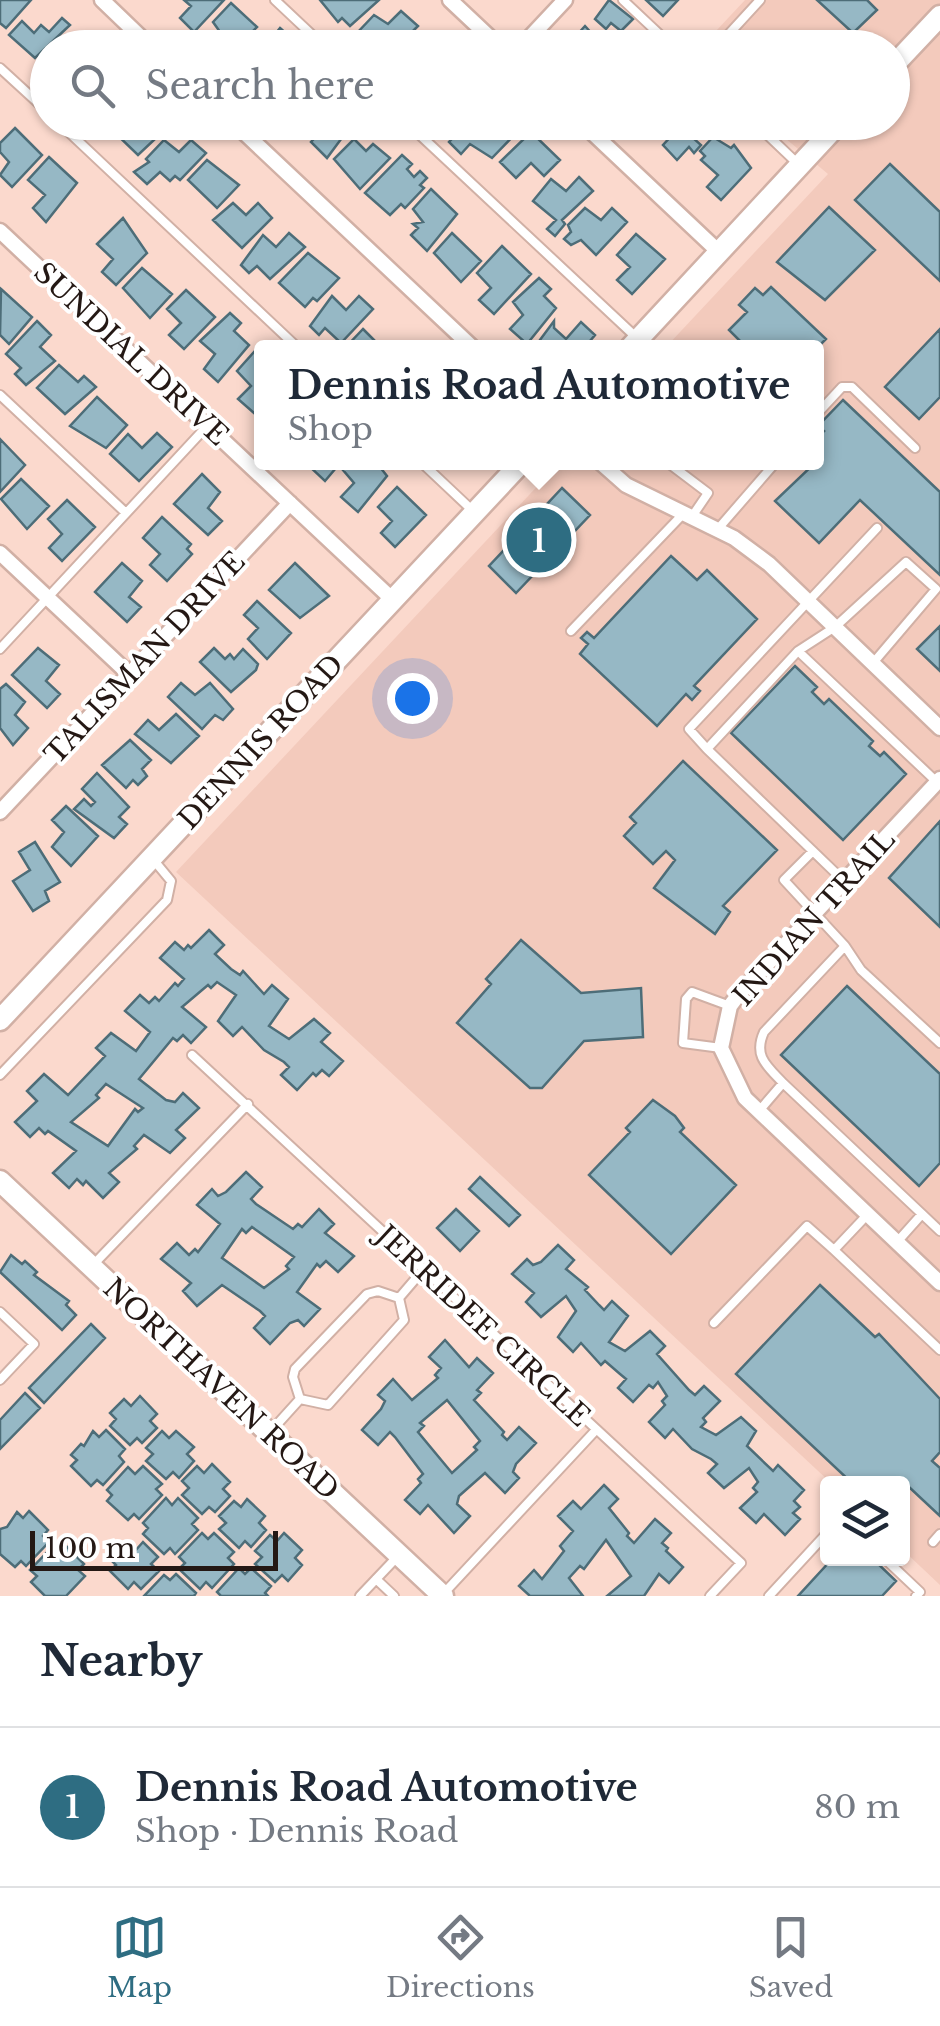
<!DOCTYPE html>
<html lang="en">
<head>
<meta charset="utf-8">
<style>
	body { margin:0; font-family:"Libre Baskerville",serif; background:#f6f6f7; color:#1f2937 }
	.controls { position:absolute; right:30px; bottom:30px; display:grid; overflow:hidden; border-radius:10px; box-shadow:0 2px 8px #0004 }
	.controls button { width:90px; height:90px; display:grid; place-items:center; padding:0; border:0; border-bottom:2px solid #e0e1e3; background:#fff; color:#1f2937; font:50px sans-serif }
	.scale { position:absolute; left:30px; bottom:25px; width:248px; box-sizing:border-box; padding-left:10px; border:5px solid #241814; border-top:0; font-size:28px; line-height:35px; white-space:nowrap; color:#241814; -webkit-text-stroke:8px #fff; paint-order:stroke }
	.you { position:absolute; left:412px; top:698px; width:35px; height:35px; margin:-25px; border:8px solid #fff; border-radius:50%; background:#1a73e8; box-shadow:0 0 0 15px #1a73e833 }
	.badge { display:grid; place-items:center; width:65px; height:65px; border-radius:50%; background:#2e6d82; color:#fff; font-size:32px; font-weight:700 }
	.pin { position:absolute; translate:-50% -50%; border:5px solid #fff; box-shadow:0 2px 10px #0006 }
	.popup { position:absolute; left:254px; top:340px; width:570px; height:130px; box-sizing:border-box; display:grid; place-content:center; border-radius:10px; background:#fff; filter:drop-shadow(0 2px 8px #0005); font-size:32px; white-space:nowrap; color:#747a83 }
	.popup b { font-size:38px; color:#1f2937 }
	.popup::after { content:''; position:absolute; left:50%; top:100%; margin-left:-20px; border:20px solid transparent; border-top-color:#fff }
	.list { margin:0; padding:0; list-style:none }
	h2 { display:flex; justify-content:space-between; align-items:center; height:130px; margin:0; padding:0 40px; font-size:42px }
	h2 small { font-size:32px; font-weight:400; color:#747a83 }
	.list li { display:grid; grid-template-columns:65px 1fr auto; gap:30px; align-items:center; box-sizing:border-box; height:160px; padding:0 40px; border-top:2px solid #e0e1e3 }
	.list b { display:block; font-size:38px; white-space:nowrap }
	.list p { margin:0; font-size:32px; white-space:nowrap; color:#747a83 }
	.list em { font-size:32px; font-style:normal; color:#747a83 }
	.icon { flex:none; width:55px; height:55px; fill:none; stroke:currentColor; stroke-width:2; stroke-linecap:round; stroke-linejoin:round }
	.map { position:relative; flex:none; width:940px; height:1596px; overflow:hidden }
	.search { position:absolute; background:#fff; box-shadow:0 2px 8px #0004; left:30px; right:30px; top:30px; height:110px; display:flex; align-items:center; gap:25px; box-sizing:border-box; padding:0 35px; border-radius:55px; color:#747a83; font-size:38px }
	.sheet { height:290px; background:#fff }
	nav { display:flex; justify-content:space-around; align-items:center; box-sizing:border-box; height:140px; border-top:2px solid #e0e1e3; background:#fff; font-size:28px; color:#747a83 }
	nav a { display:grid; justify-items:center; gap:5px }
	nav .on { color:#2e6d82 }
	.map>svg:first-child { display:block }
	.built { fill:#f3cabc }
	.building { fill:#96b8c5; stroke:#4d6d78; stroke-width:2.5; fill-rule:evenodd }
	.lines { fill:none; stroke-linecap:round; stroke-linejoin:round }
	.lane-casing { stroke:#d1b0a5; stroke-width:12 }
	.street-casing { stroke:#d1b0a5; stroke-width:19 }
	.secondary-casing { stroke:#d1b0a5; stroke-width:25 }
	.lane { stroke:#fff; stroke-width:8 }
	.street { stroke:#fff; stroke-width:14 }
	.secondary { stroke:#fff; stroke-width:20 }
	.labels { text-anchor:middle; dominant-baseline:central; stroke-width:8; stroke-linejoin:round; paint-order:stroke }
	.street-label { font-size:28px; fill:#241814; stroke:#fff }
</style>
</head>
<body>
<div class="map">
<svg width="940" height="1596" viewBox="0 0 940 1596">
	<rect width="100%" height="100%" fill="#fbd9cd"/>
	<path class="built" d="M745,0H940V1585L903,1550L902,1484L831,1483L176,872L559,463L816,462V348L666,347L828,174L767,123L892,122V48L701,47Z"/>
	<path class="building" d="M0,0H31L6,28L0,23Z
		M184,0H224L194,32L180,18L191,6Z
		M320,0H379L350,26L342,18L338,22Z
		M609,0L633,19L621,31L611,23L606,29L595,19Z
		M646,0H678L663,16Z
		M817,0H867L877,10L853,33Z
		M231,3L257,27L239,45L243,48H211L223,36L213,22Z
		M401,11L418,26L403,41L393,48H370L359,38L357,33L374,15L388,24Z
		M62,18L70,25L35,58L9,35L22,21L34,33L41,25L49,32Z
		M585,26L605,48H565Z
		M280,28L290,37L281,48H250L256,41L267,44Z
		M75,33L90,48H62Z
		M418,35L424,40L428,36L440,48H406Z
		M119,122H172V123L138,155L112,130Z
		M356,122L358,129L352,135L347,131L327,158L311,142L323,129L319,122Z
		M468,122H520L523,126L492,158L470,144L461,154L449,142Z
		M663,122H707L693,138L701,145L694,153L689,147L677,160L663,145L674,133Z
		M15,128L42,155L12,187L0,175L9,162L0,152V143Z
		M531,132L560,160L544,176L531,163L516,178L500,162Z
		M713,137L731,148L734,145L751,168L721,200L707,187L718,175L701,160L705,156L700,151Z
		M354,139L366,151L373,144L390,158L360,189L334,159Z
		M164,140L179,152L191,140L206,153L180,180L175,176L170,181L160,172L147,184L134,172L149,162L146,159Z
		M402,155L412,164L407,169L414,177L420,171L427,178L420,185L424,188L405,208L401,204L390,215L365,193Z
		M49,157L77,183L46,222L33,208L45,195L28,180Z
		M207,160L239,185L217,208L188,180Z
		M890,164L940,212V281L855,200Z
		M579,177L593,191L562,220L565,224L555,236L547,229L556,220L533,201L551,179L566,191Z
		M431,189L457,214L427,251L411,235L418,228L413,224L423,222L413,209Z
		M233,203L246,215L258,203L272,218L242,248L213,220Z
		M829,207L875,250L825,300L777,262Z
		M585,208L601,220L612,208L627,222L596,255L581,240L571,245L564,239L571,232L568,225Z
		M123,218L147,253L116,285L102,272L113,259L97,244Z
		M289,233L305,247L270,279L257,266L249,273L241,265L263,235L276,247Z
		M452,233L481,261L461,282L434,253Z
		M636,234L665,259L632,294L617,280L630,267L617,255Z
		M502,246L531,274L494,314L479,300L491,288L477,273Z
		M308,253L339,278L317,301L313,298L305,307L279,283Z
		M142,268L172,294L150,318L123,288Z
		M539,278L551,289L544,296L556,308L527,344L510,329L523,315L513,302Z
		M771,287L826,339L816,349L747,348L729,330L747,312L739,305L755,288L763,295Z
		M1,289L32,317L9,344L0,335Z
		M186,290L215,317L184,349L169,335L181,323L167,309Z
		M332,296L346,310L359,296L373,309L341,343L325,328L319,335L310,326Z
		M230,313L241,323L234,331L249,345L218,382L204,369L215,354L200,341Z
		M37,321L51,335L40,347L55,361L26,385L15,374L21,368L6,354Z
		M554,321V328L566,339L581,322L595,335L584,348H534Z
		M363,329L382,348H345Z
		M940,329V397L919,419L885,387Z
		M254,352L262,359V405L254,413L238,399L251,386L237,371Z
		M59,365L78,382L84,376L96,387L65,414L37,388Z
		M97,397L127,425L106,448L70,426Z
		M843,400L940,492V575L860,500L819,543L775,501L816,462V439L824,431L818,426Z
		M157,433L172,447L139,481L110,454L128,434L142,448Z
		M0,439L25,465L0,492Z
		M314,462H341L325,481L310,467Z
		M351,462H376L387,476L358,512L341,497L354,483L343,470Z
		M202,474L220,492L208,508L222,521L208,535L174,504Z
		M21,479L49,506L27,529L1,499Z
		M397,487L426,515L395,547L381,533L392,521L378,507Z
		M562,488L590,515L516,593L489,566Z
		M67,500L95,527L62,561L49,548L62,534L48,519Z
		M162,517L191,544L187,549L192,554L167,581L150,565L160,554L143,538Z
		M671,556L697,580L707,570L757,619L694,686L700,691L692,700L686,694L657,726L580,654L588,644L581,638L587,632L594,638Z
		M122,563L142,581L129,597L141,607L127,622L95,592Z
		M295,563L329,596L300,618L269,590Z
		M257,601L291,633L267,659L248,639L258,628L244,615Z
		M940,626V671L917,649Z
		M38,648L59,665L46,681L60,694L47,708L12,675Z
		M214,648L225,659L230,654L234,659L243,649L258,664L256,670L231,692L200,662Z
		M795,666L817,687L812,692L824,704L829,699L873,741L869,746L880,756L884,752L906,774L843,840L731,733Z
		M181,683L195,695L210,683L233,709L223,720L215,715L202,729L168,697Z
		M6,684L25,702L15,715L28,728L13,745L0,728V689Z
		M176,714L199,736L171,763L135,734L148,720L159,730Z
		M130,740L151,760L142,769L147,776L138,785L133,780L126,788L102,765Z
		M683,761L777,850L723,906L730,912L715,934L654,888L675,860L666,851L653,864L624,836L636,823L630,817Z
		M97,773L129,807L119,817L127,824L114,838L74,809L84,799L91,806L95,802L82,789Z
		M66,806L98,836L71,866L52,847L64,832L52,820Z
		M940,821V927L889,878Z
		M35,842L60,882L45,891L49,901L33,911L13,881L30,870L19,852Z
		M209,930L224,945L215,954L231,969L240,975L243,971L264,994L272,985L288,999L269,1026L289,1039L314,1019L330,1033L321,1042L343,1061L329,1076L322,1070L316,1076L313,1073L297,1090L281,1075L289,1067L284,1062L264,1050L242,1027L233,1036L218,1021L236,995L217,982L211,988L208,985L182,1007L206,1027L191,1043L183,1035L177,1041L173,1038L139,1079L166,1100L175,1102L183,1093L199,1108L176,1130L185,1138L170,1153L144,1135L134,1146L137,1149L109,1173L119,1182L103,1198L86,1181L83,1185L77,1179L69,1188L53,1173L76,1151L48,1131L45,1134L39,1128L30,1137L15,1122L37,1101L27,1091L44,1074L68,1095L105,1056L96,1048L111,1033L136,1051L150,1032L125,1011L140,995L149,1003L155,997L159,1001L175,983L178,986L184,979L160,958L175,942L184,950L188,945L191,948ZM106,1084L143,1108L138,1112L135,1109L108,1146L71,1122L99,1098L96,1095Z
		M521,940L581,993L641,988L643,1037L584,1041L542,1088H530L457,1023L491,984L486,979Z
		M847,986L940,1074V1163L919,1186L781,1055Z
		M653,1100L675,1116L684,1128L680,1132L736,1185L671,1254L589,1175L630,1132L626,1128Z
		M246,1172L262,1187L251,1199L256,1204L293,1229L298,1224L302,1227L319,1209L334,1224L325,1233L354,1256L338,1272L326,1261L320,1267L317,1264L297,1292L320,1309L304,1326L298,1320L290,1323L270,1344L254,1328L265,1316L260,1311L222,1285L197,1306L183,1291L191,1283L161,1259L177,1243L189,1255L195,1249L198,1252L220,1224L197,1205L212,1189L218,1196L226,1192ZM252,1227L294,1257L286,1266L289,1269L264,1288L222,1258L242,1229L246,1233Z
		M480,1177L520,1215L509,1226L469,1189Z
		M456,1209L479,1231L460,1251L437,1228Z
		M558,1245L574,1260L566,1269L588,1287L585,1290L599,1305L604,1310L612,1301L628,1316L609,1342L625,1351L650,1331L665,1346L657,1354L689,1390L695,1395L704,1386L720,1401L703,1418L706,1422L701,1427L716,1435L741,1417L756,1431L747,1446L773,1471L778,1465L804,1490L794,1501L800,1507L793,1513L800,1519L785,1535L764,1514L756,1523L740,1508L757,1492L753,1488L758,1482L749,1468L724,1488L708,1473L717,1464L711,1459L692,1449L673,1429L665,1438L649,1422L665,1405L662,1401L667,1396L658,1382L653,1388L649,1385L633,1402L618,1388L626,1379L620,1374L605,1361L601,1365L581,1343L573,1352L558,1337L576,1311L566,1296L541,1317L526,1302L534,1293L512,1274L527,1259L533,1265L541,1262Z
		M11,1255L22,1264L25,1261L37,1272L34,1275L69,1301L66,1305L76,1315L62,1330L0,1272Z
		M820,1285L875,1337L879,1334L940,1399V1452L932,1461L940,1468V1516L909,1487L902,1493V1484H853L736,1374Z
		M91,1324L105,1338L44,1403L29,1388Z
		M445,1340L469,1367L477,1358L493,1373L477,1390L481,1393L474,1400L504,1432L502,1435L507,1440L519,1427L536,1443L516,1464L513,1472L519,1478L505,1493L485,1473L459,1496L457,1504L470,1516L454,1533L428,1505L420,1514L405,1500L421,1483L418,1479L423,1474L395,1437L390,1432L378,1445L362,1430L381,1409L385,1401L378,1395L393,1379L412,1400L438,1378L435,1375L441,1368L429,1357ZM447,1400L480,1441L474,1447L477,1450L452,1473L418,1432L424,1426L420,1423Z
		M25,1393L40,1408L0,1449V1420Z
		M140,1396L157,1414L150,1421L157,1428L142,1443L137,1438L130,1445L110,1426L116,1419L110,1413L124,1399L131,1406Z
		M106,1430L125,1449L119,1456L124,1462L103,1485L97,1480L91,1486L71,1466L77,1460L71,1455L81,1444L84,1446L93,1431L99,1437Z
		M162,1431L169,1438L176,1431L194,1447L187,1454L194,1461L179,1478L173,1472L166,1479L146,1461L153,1454L146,1448Z
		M212,1464L230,1482L223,1489L230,1496L215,1512L209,1507L202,1514L182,1495L189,1488L182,1481L197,1466L204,1473Z
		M143,1466L162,1484L156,1489L162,1495L139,1519L134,1514L128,1520L107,1501L112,1495L107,1490L128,1467L135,1474Z
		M604,1485L618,1499L609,1508L629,1533L627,1536L634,1543L655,1519L671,1533L662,1543L668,1548L666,1551L683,1567L669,1583L659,1574L644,1596H607L631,1576L606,1540L584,1569L580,1566L569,1578L583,1596H530L519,1586L534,1570L542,1579L564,1551L560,1546L573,1531L558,1516L573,1501L581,1509Z
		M166,1498L172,1505L178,1498L198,1518L192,1524L198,1530L175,1554L170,1548L164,1554L143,1534L148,1528L143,1523Z
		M247,1499L265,1516L259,1523L266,1530L251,1547L245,1541L239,1548L219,1529L226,1523L219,1516L234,1501L241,1507Z
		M29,1511L48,1530L43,1536L49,1542L26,1566L21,1561L15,1567L0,1554V1529L7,1527L17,1512L23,1518Z
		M202,1533L208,1539L214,1533L234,1552L228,1558L234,1564L212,1588L206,1582L200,1589L179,1569L185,1563L179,1557Z
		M284,1533L302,1550L295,1558L302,1565L288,1581L282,1575L275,1582L255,1564L262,1557L255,1551L270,1535L277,1541Z
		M126,1542L135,1551L143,1542L158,1557L151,1564L159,1571L141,1589L134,1582L128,1589L110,1571L116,1565L110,1559Z
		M65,1545L84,1564L78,1570L85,1576L66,1596H45L31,1582L37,1576L30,1570L53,1546L59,1552Z
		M833,1558H872L896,1581L882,1596H798Z
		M239,1568L245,1574L251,1568L271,1586L265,1593L268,1596H221L217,1592Z
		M176,1574L196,1593L194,1596H144L164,1575L170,1580Z"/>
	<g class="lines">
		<g class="lane-casing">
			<path id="lane" d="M275,0L326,48
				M623,0L674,48
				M716,48L760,0
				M0,68L48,112
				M58,122L298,348
				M406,122L638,339
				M754,122L797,163
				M0,395L126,513
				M816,415L842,387H852L915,448
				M421,462L473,511
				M667,462L708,493L691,518
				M717,530L776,462
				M571,631L683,514
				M0,649L208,425
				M798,651L707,749L846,883
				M873,663L936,589L906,562L835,627L798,651L938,783
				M707,749L689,729L877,528
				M845,946L861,970L940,1043
				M721,1048L683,1043L686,999L692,992L730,1006
				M192,1055L741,1563L710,1596
				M0,1075L167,900L171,881L152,858
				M783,1083C767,1066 753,1056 764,1032L845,946L784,880L813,851
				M759,1111L783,1083L922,1214
				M868,1214L834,1250L940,1350
				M897,1242L922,1214L940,1231
				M92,1266L248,1104
				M0,1312L34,1344L0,1380
				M714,1323L807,1226L834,1250
				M300,1399L293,1377L295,1369L367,1294L378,1291L399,1298
				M272,1430L300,1399L328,1405L404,1320L399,1298L423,1270
				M933,1542L940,1534
				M884,1558L920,1592L916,1596
				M376,1579L394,1596
				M445,1592L595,1431
				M360,1596L398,1556
				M769,1596L828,1532"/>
		</g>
		<g class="street-casing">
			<path id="street" d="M102,0L152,48
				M450,0L501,48
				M520,48L565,0
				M233,122L473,348
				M581,122L719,252
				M0,231L393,600
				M600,462L626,485L734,538L769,564L940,728
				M0,553L130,675
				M940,779L739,994L730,1006L721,1048L745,1098L940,1283
				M0,812L290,503"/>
		</g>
		<g class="secondary-casing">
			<path id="secondary" d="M892,67L940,16
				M630,348L840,122
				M0,1020L522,462
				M0,1181L443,1596"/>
		</g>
		<use href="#lane" class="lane"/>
		<use href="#street" class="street"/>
		<use href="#secondary" class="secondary"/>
	</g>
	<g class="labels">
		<g class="street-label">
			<text transform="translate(131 354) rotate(43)">SUNDIAL DRIVE</text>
			<text transform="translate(145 658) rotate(-47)">TALISMAN DRIVE</text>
			<text transform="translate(261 742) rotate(-47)">DENNIS ROAD</text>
			<text transform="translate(814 918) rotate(-48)">INDIAN TRAIL</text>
			<text transform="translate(483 1326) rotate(43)">JERRIDEE CIRCLE</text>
			<text transform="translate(221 1389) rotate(43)">NORTHAVEN ROAD</text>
		</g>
	</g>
</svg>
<div class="controls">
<button><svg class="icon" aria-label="layers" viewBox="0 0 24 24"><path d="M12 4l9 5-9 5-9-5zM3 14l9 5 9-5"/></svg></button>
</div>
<div class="scale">100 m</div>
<div class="you"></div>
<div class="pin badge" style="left:539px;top:540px">1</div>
<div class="popup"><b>Dennis Road Automotive</b>Shop</div>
<div class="search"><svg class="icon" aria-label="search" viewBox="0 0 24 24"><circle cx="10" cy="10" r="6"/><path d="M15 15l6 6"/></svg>Search here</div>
</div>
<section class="sheet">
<h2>Nearby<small></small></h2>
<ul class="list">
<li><span class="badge">1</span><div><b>Dennis Road Automotive</b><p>Shop · Dennis Road</p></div><em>80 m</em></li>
</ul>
</section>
<nav>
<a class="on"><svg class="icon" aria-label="map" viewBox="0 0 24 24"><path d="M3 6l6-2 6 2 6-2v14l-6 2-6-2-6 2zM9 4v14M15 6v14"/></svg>Map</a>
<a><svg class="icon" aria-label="directions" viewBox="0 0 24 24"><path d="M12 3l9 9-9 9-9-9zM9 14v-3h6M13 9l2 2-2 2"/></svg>Directions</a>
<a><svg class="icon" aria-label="saved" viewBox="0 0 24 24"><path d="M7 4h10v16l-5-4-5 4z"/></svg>Saved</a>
</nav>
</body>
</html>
